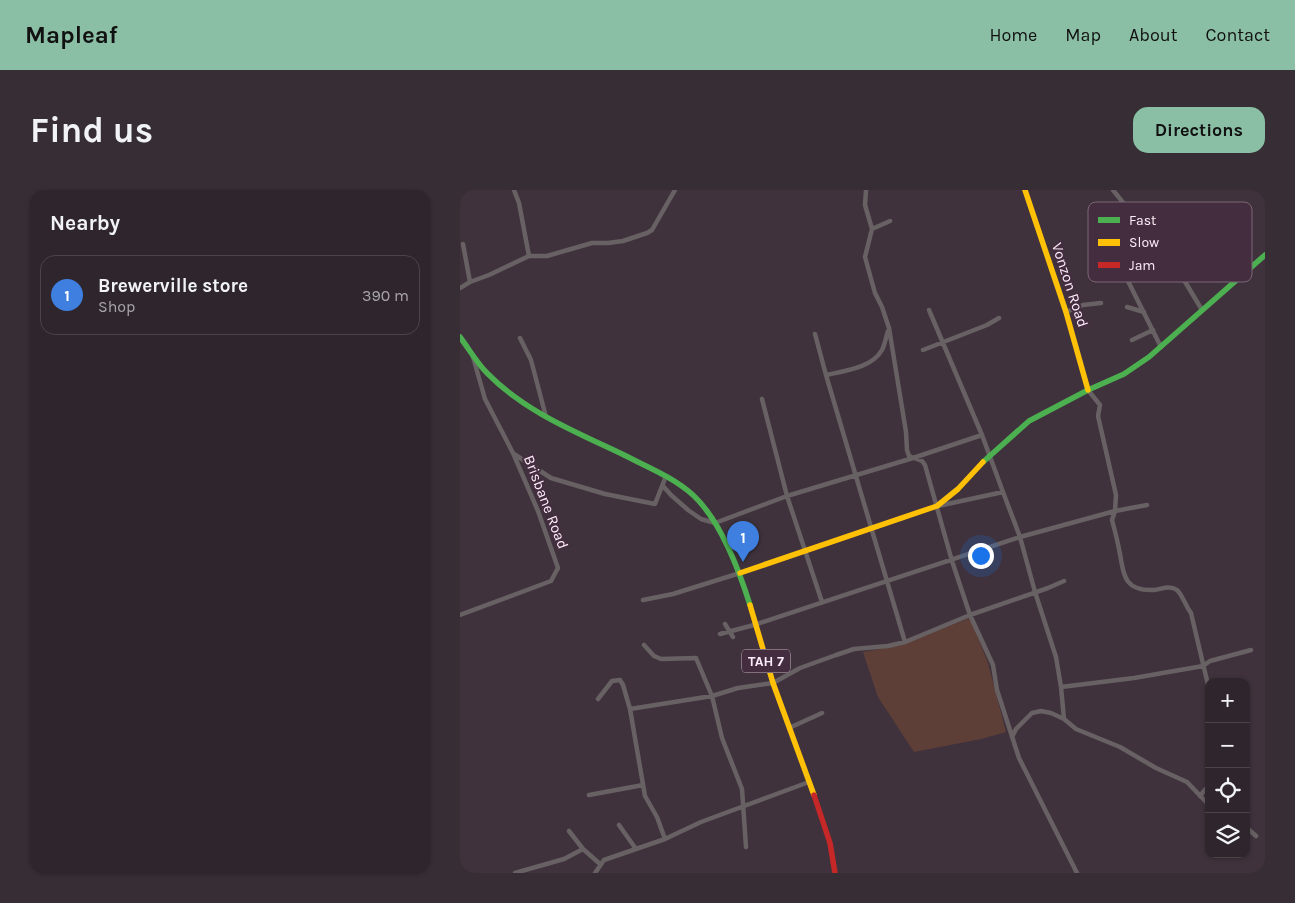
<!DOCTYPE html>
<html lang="en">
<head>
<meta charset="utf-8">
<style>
	body { margin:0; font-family:Karla,sans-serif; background:#372e35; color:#f1f3f6 }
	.controls { position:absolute; right:15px; bottom:15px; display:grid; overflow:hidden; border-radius:10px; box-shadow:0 1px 4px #0004 }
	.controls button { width:45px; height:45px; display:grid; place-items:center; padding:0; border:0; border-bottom:1px solid #4a4349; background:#2f262d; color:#f1f3f6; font:25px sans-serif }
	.you { position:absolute; left:520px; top:365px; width:18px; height:18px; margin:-12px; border:4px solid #fff; border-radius:50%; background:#1a73e8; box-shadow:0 0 0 8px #1a73e833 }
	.badge { display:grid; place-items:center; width:32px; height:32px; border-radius:50%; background:#8abfa5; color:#fff; font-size:16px; font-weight:700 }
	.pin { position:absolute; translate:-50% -41px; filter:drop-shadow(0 1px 2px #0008) }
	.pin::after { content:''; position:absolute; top:26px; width:18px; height:15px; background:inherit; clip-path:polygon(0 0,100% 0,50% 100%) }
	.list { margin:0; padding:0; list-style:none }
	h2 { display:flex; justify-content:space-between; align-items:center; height:65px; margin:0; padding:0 20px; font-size:21px }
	h2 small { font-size:16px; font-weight:400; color:#a7a5aa }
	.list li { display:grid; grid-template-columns:32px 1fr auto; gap:15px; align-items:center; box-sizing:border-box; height:80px; margin:0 10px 10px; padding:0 10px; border:1px solid #4a4349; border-radius:15px }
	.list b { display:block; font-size:19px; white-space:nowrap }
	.list p { margin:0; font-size:16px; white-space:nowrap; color:#a7a5aa }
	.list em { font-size:16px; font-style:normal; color:#a7a5aa }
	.icon { flex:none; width:28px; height:28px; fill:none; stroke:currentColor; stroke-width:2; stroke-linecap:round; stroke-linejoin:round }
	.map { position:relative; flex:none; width:805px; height:683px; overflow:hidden; border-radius:15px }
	header { display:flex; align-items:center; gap:30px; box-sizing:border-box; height:70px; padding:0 25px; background:#8abfa5; color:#111 }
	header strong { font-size:24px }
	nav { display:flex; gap:28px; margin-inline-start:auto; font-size:18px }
	.intro { display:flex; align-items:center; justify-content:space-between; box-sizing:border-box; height:120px; padding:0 30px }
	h1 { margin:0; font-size:35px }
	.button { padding:12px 22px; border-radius:15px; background:#8abfa5; color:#111; font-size:18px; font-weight:700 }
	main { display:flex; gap:30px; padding:0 30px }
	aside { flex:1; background:#2f262d; border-radius:15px; box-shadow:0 1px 4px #0004 }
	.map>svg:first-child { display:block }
	.green { fill:#5e3f37 }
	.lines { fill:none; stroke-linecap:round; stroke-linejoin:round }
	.street { stroke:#686163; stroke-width:4.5 }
	.fast { stroke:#4caf50; stroke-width:5.5 }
	.slow { stroke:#ffc107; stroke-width:5.5 }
	.jam { stroke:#c62828; stroke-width:5.5 }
	.labels { text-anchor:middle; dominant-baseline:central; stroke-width:4; stroke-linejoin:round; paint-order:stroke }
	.shield { fill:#442d3f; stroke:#c5b3c0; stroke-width:1 }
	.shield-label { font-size:14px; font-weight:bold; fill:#fcedf8 }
	.street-label { font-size:15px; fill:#fcedf8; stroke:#442d3f }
	.key { fill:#442d3f; stroke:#7b6776; stroke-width:1 }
	.key-label { font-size:14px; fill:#fcedf8 }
</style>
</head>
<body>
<header>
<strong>Mapleaf</strong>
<nav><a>Home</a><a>Map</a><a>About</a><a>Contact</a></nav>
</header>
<div class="intro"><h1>Find us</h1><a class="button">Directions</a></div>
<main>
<aside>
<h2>Nearby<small></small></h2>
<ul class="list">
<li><span class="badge" style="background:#3f7fe0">1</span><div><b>Brewerville store</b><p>Shop</p></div><em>390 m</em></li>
</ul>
</aside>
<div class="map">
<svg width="805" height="683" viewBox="0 0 805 683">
	<rect width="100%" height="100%" fill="#3f323c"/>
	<path class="green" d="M510,428L528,473L546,542L521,549L454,562L418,507L403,462L438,456Z"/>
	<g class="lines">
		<path class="street" d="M54,0L59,13L69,66
			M406,0L405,15L412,39L405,67L415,103L422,117L429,138L446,242L447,260L449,266L462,271L465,275L492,371L510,425L533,475L537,500L559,568L617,683
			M653,0L698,56L715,75L742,120
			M663,31L668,43L659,73L701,157
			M412,39L430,31
			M10,92L29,85L69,66H87L132,53H148L163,51L187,43L192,40L215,0
			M0,98L10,92L3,54
			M667,117L684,122
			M469,120L522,245
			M606,122L623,115L641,113
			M355,144L366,185L445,452
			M60,148L71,170L86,227
			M672,150L693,140
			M463,160L527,135L539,128
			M366,185C384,181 412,178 422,160C425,154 426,147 428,141
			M628,200L640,215L638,226L656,305L655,321L687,315
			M302,209L327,306L362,412
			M54,264L91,288L145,304L195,314L206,286
			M203,296L211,305L228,320L241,329L255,333L327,306L453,268L522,245L543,302
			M478,316L543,302L560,347L575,402L596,467L601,497L604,529
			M655,321L652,330C655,341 658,353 660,364C664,388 666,401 694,400C702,399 710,395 717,400C722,404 726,417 731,423L749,499
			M183,410L213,404L280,383
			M0,425L91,391L98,378L78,321L53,263L25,209L13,167
			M265,434L273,447
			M260,444L294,435L560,347L655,321
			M184,455L194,466L201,469L236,468L252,506L262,548L282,599L286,657
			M601,497L674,488L743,476L750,471L791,460
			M138,509L152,491L160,490L163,495L170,519L185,606L197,627L205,649
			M170,519L252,506L278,498L313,493L340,478L376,465L394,459L428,456L445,452L510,425L588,398L604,391
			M329,538L362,523
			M552,547L556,539L572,523L581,521L591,523L604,529L616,539L660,557L696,578L727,592L749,615
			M129,605L183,595
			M740,606L749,595
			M159,635L176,659
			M786,637L796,646
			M109,641L123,659L140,674
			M55,683L104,669L123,659
			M135,683L144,670L205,649L241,632L349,592"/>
		<path class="fast" d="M0,147C9,159 17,173 27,183C65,222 116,242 164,265C187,277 213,287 233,305C260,330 279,380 290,415
			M523,272L569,231L628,200L664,184L689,167L805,65"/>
		<path class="slow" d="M565,0L606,122L628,200
			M280,383L477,316L498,299L523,272
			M290,415L313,493L354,605"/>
		<path class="jam" d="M354,605L370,653L375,683"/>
	</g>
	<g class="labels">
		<rect class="shield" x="282" y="459.5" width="48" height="23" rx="4"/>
		<g class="shield-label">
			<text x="306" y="471">TAH 7</text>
		</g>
		<g class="street-label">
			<text transform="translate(610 95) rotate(72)">Vonzon Road</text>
			<text transform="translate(86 312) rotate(69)">Brisbane Road</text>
		</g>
	</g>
	<rect x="628" y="12" width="164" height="80" rx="8" class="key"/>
	<rect x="638" y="27" width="22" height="6" fill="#4caf50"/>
	<rect x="638" y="49" width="22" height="7" fill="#ffc107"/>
	<rect x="638" y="72" width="22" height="6" fill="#c62828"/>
	<g class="key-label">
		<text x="669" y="35">Fast</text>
		<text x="669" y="57">Slow</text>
		<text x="669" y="80">Jam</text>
	</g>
</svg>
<div class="controls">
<button>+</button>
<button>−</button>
<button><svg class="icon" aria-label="locate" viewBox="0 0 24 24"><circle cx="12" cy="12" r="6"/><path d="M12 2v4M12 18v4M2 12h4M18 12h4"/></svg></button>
<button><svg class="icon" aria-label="layers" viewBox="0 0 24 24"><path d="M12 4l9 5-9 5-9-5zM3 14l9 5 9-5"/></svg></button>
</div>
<div class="you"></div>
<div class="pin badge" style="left:283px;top:372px;background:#3f7fe0">1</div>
</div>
</main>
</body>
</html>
